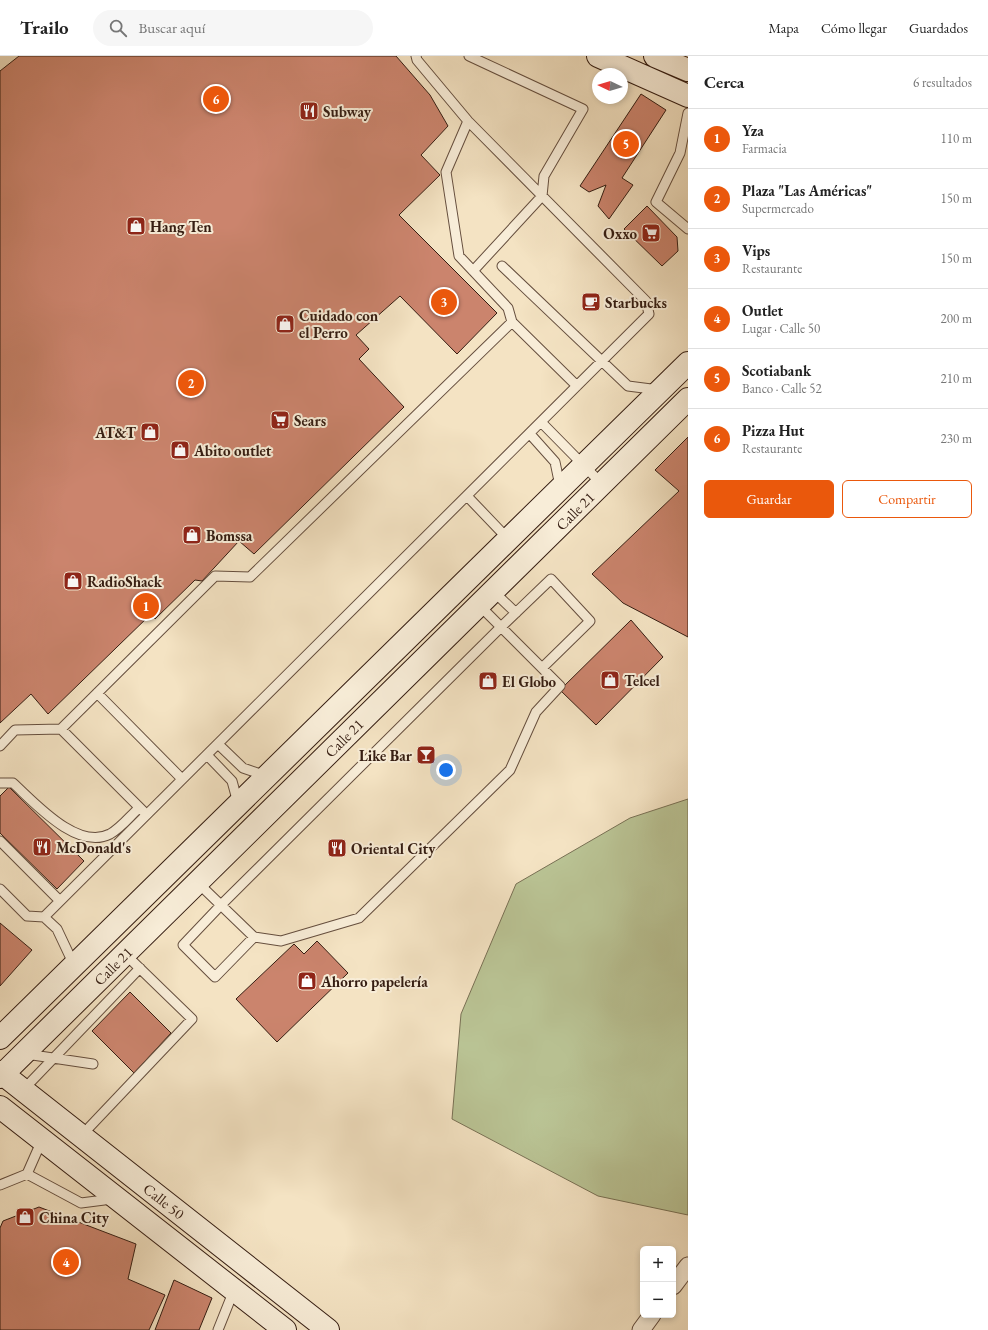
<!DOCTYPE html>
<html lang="es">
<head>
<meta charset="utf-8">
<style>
	body { margin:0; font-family:"EB Garamond",serif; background:#f6f6f6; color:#222 }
	.controls { position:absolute; right:12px; bottom:12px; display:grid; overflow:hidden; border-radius:6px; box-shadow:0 2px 6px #0003 }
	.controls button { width:36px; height:36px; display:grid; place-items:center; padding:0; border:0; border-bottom:1px solid #e0e0e0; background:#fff; color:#222; font:20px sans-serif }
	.compass { position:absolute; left:592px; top:12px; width:36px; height:36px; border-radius:50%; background:#fff; box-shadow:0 2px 6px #0003; rotate:274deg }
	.you { position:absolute; left:446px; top:714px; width:14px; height:14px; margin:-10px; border:3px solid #fff; border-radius:50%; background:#1a73e8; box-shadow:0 0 0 6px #1a73e833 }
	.badge { display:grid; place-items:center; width:26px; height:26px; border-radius:50%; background:#ea580c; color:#fff; font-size:13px; font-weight:700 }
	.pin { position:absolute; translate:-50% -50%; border:2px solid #fff; box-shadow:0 1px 4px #0006 }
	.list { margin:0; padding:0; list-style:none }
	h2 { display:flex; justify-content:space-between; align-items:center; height:52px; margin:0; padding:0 16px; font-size:17px }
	h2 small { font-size:13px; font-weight:400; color:#767676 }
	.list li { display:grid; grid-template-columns:26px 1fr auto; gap:12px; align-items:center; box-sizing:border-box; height:60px; padding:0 16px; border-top:1px solid #e0e0e0 }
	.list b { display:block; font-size:15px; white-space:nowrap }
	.list p { margin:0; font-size:13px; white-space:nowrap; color:#767676 }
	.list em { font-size:13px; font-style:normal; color:#767676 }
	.actions { display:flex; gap:8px; padding:12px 16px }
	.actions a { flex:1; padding:9px 0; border:1px solid #ea580c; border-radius:6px; text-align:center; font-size:14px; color:#ea580c }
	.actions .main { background:#ea580c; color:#fff }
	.icon { flex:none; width:22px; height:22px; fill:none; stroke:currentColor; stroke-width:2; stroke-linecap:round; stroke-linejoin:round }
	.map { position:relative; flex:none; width:688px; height:1274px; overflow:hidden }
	header { display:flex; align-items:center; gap:24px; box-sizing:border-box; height:56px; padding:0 20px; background:#fff; border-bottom:1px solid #e0e0e0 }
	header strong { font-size:19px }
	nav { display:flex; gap:22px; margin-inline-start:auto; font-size:14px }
	.search { width:280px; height:36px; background:#f6f6f6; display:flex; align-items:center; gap:10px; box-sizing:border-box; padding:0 14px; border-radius:22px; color:#767676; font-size:15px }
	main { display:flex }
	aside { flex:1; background:#fff }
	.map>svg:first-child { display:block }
	.green { fill:#bac495; stroke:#787054 }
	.building { fill:#cb846d; stroke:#351d12 }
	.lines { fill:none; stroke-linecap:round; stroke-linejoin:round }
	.lane-casing { stroke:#654e3e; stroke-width:11 }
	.street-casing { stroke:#654e3e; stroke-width:19 }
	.secondary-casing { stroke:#351d12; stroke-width:24 }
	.lane { stroke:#f8edd8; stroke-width:9 }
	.street { stroke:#f8edd8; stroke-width:17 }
	.secondary { stroke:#f8edd8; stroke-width:22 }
	.labels { text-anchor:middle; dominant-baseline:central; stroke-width:4; stroke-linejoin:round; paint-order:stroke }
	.poi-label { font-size:15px; font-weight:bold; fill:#351d12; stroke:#f8edd8; text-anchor:start }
	.street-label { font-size:15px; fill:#351d12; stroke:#f8edd8 }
</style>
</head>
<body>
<header>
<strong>Trailo</strong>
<div class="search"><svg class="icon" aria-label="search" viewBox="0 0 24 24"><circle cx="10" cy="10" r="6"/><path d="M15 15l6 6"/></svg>Buscar aquí</div>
<nav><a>Mapa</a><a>Cómo llegar</a><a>Guardados</a></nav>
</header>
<main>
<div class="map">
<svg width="688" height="1274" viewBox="0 0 688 1274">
	<rect width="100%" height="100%" fill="#f4e3c3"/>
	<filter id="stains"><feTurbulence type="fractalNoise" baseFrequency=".005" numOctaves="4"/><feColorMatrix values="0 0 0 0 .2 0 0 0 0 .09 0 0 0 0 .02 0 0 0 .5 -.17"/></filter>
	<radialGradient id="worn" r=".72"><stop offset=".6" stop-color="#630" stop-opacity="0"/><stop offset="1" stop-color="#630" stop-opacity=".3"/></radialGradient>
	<path class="green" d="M688,743V1159L598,1140L452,1063L461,958L516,828L630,762Z"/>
	<path class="building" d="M19,0H396L430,39L448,70L421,99L440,119L399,159L497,257L457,298L400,240L356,279L369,293L359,303L404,351L254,498L239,485L202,525L195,524L155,563L151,558L48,658L31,638L0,667V15Z
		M641,38L666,54L622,122L633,129L609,163L598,150L606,129L589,136L580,130Z
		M647,150L677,181L678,195L662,210L624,173Z
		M688,381V581L623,547L592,518L679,435L655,414Z
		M631,564L663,601L596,669L560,634Z
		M9,731L84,805L57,833L0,777V740Z
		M0,867L32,894L0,930Z
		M317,885L348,917L277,986L236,943L294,888L304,898Z
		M130,936L171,977L134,1017L92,975Z
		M39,1151L136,1188L128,1223L165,1239L149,1274H0V1172L3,1165Z
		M174,1224L212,1242L199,1274H155Z"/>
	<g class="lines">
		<g class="lane-casing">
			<path id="lane" d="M469,0L583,53L544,120L542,140L473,215
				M688,57L680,97L656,146L688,173
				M468,65L446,116L459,200L508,252L512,266L577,330
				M502,210L628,330L659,334
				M541,366L602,428
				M530,378L555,406L560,430
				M467,440L508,483
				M493,535L516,557
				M97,637L182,723
				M61,673L143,755
				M218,688L243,712L266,720
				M0,690L15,674L61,673L215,520L250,521L512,266
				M207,699L232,725L238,747
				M0,727H13C34,746 77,795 110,778C121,772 130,760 139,752
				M0,785L60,845
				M198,827L254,881L281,885L359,862L510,714L536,656L560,630L479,549
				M0,833L27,860L44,861L57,873L74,909
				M44,861L649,258L646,245L468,65L417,4L416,0
				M254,881L215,921L183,889L221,849L501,571L551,523L590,565L542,612
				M26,998L93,1008
				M23,1034L140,912
				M81,1080L192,963L125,898
				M27,1118L81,1147L112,1143
				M0,1129L27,1118L42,1084
				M218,1274L234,1234"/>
		</g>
		<g class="street-casing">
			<path id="street" d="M673,1230L688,1210
				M641,1274L652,1259"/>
		</g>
		<g class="secondary-casing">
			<path id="secondary" d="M598,0L688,40
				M655,0L688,14
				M0,982L688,307
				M0,1016L328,1274
				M0,1021L688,343
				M0,1051L285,1274"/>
		</g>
		<use href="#lane" class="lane"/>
		<use href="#street" class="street"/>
		<use href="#secondary" class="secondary"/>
	</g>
	<defs>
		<g id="restaurant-square" transform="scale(1)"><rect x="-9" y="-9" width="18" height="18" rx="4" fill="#8f2418" stroke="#f8edd8"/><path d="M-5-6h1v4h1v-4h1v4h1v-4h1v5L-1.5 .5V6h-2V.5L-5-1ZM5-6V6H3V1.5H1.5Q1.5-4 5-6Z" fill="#fff"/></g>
		<g id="shop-square" transform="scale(1)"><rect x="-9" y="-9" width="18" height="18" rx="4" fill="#8f2418" stroke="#f8edd8"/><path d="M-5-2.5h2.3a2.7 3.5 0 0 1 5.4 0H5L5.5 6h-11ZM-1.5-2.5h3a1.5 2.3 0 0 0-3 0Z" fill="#fff"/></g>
		<g id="supermarket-square" transform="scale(1)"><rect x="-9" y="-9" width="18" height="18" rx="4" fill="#8f2418" stroke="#f8edd8"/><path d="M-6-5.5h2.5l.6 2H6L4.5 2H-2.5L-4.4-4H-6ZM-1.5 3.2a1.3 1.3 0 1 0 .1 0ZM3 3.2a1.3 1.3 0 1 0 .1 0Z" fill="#fff"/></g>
		<g id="cafe-square" transform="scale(1)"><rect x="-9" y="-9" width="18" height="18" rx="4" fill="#8f2418" stroke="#f8edd8"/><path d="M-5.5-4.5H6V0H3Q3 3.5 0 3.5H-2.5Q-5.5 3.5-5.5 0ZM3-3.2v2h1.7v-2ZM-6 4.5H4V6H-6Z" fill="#fff"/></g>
		<g id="bar-square" transform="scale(1)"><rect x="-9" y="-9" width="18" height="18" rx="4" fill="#8f2418" stroke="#f8edd8"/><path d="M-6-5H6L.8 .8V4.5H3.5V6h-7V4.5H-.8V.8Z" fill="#fff"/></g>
	</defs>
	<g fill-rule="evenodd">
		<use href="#restaurant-square" x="309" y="55"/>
		<use href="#shop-square" x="136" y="170"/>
		<use href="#supermarket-square" x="651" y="177"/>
		<use href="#cafe-square" x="591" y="246"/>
		<use href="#shop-square" x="285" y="268"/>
		<use href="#supermarket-square" x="280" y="364"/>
		<use href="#shop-square" x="150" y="376"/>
		<use href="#shop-square" x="180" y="394"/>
		<use href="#shop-square" x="192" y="479"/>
		<use href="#shop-square" x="73" y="525"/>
		<use href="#shop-square" x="610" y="624"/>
		<use href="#shop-square" x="488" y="625"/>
		<use href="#bar-square" x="426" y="699"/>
		<use href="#restaurant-square" x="42" y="791"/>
		<use href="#restaurant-square" x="337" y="792"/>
		<use href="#shop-square" x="307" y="925"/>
		<use href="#shop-square" x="25" y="1161"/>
	</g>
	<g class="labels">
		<g class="poi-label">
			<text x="323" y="55">Subway</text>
			<text x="150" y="170">Hang Ten</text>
			<text x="637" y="177" text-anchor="end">Oxxo</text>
			<text x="605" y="246">Starbucks</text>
			<text x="299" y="259">Cuidado con<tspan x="299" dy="17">el Perro</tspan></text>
			<text x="294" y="364">Sears</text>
			<text x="136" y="376" text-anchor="end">AT&amp;T</text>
			<text x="194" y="394">Abito outlet</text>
			<text x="206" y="479">Bomssa</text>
			<text x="87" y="525">RadioShack</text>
			<text x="624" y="624">Telcel</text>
			<text x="502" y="625">El Globo</text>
			<text x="412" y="699" text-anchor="end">Like Bar</text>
			<text x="56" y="791">McDonald's</text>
			<text x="351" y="792">Oriental City</text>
			<text x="321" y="925">Ahorro papelería</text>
			<text x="39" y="1161">China City</text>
		</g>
		<g class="street-label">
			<text transform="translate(575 455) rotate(-45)">Calle 21</text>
			<text transform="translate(344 682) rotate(-45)">Calle 21</text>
			<text transform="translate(113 910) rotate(-45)">Calle 21</text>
			<text transform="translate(164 1145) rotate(38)">Calle 50</text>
		</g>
	</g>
	<rect width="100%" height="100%" filter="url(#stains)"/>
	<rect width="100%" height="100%" fill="url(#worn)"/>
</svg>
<div class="controls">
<button>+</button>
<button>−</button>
</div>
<svg class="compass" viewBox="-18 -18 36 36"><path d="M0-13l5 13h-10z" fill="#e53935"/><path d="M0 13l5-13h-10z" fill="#767676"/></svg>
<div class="you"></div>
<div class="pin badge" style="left:146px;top:550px">1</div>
<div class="pin badge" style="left:191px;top:327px">2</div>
<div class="pin badge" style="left:444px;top:246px">3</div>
<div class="pin badge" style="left:66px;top:1206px">4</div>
<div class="pin badge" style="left:626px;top:88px">5</div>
<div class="pin badge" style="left:216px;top:43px">6</div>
</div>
<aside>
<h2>Cerca<small>6 resultados</small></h2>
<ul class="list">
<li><span class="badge">1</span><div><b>Yza</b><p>Farmacia</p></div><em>110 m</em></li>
<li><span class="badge">2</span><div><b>Plaza &quot;Las Américas&quot;</b><p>Supermercado</p></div><em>150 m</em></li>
<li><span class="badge">3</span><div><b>Vips</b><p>Restaurante</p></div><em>150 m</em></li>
<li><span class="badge">4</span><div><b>Outlet</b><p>Lugar · Calle 50</p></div><em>200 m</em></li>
<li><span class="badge">5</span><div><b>Scotiabank</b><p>Banco · Calle 52</p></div><em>210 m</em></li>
<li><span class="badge">6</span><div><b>Pizza Hut</b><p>Restaurante</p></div><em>230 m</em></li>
</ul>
<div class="actions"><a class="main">Guardar</a><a>Compartir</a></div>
</aside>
</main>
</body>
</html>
